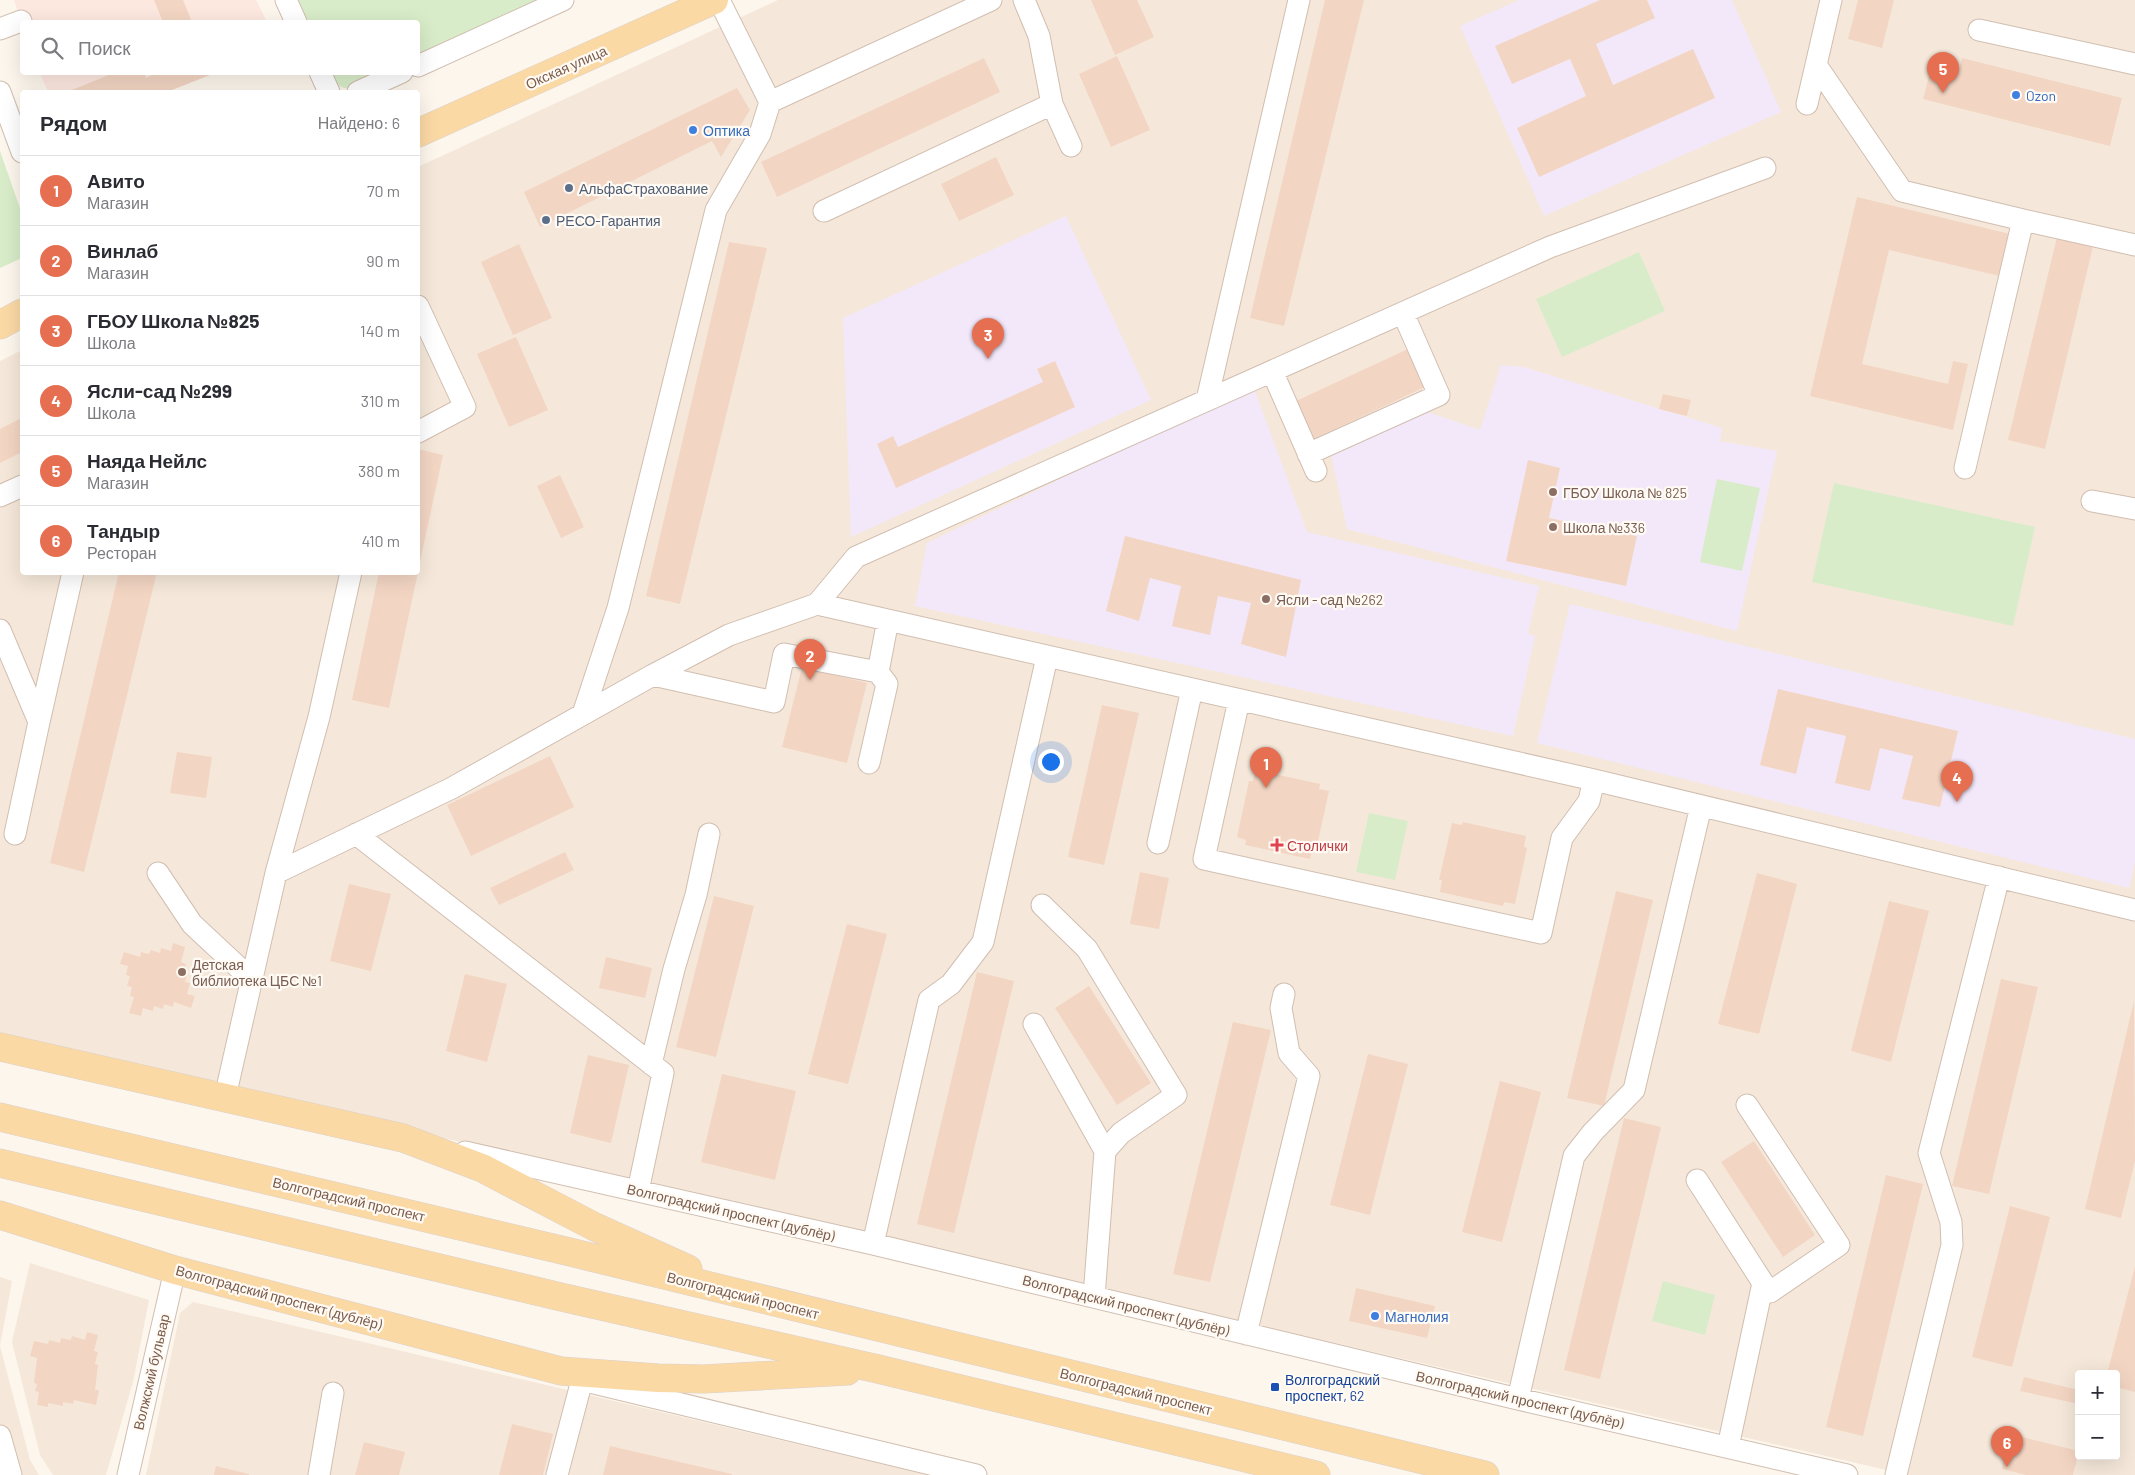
<!DOCTYPE html>
<html lang="ru">
<head>
<meta charset="utf-8">
<style>
	body { margin:0; font-family:Barlow,sans-serif; background:#f7f7f7; color:#2b2b33 }
	.controls { position:absolute; right:15px; bottom:15px; display:grid; overflow:hidden; border-radius:5px; box-shadow:0 5px 20px #0002 }
	.controls button { width:45px; height:45px; display:grid; place-items:center; padding:0; border:0; border-bottom:1px solid #e1e1e2; background:#fff; color:#2b2b33; font:25px sans-serif }
	.you { position:absolute; left:1050px; top:761px; width:18px; height:18px; margin:-12px; border:4px solid #fff; border-radius:50%; background:#1a73e8; box-shadow:0 0 0 8px #1a73e833 }
	.badge { display:grid; place-items:center; width:32px; height:32px; border-radius:50%; background:#e76f51; color:#fff; font-size:16px; font-weight:700 }
	.pin { position:absolute; translate:-50% -41px; filter:drop-shadow(0 1px 2px #0008) }
	.pin::after { content:''; position:absolute; top:26px; width:18px; height:15px; background:inherit; clip-path:polygon(0 0,100% 0,50% 100%) }
	.list { margin:0; padding:0; list-style:none }
	h2 { display:flex; justify-content:space-between; align-items:center; height:65px; margin:0; padding:0 20px; font-size:21px }
	h2 small { font-size:16px; font-weight:400; color:#7c7c81 }
	.list li { display:grid; grid-template-columns:32px 1fr auto; gap:15px; align-items:center; box-sizing:border-box; height:70px; padding:0 20px; border-top:1px solid #e1e1e2 }
	.list b { display:block; font-size:19px; white-space:nowrap }
	.list p { margin:0; font-size:16px; white-space:nowrap; color:#7c7c81 }
	.list em { font-size:16px; font-style:normal; color:#7c7c81 }
	.icon { flex:none; width:28px; height:28px; fill:none; stroke:currentColor; stroke-width:2; stroke-linecap:round; stroke-linejoin:round }
	.map { position:relative; flex:none; width:2135px; height:1475px; overflow:hidden }
	.search { position:absolute; background:#fff; box-shadow:0 5px 20px #0002; left:20px; top:20px; width:400px; height:55px; display:flex; align-items:center; gap:12px; box-sizing:border-box; padding:0 18px; border-radius:5px; color:#7c7c81; font-size:19px }
	.panel { position:absolute; background:#fff; box-shadow:0 5px 20px #0002; left:20px; top:90px; width:400px; height:485px; border-radius:5px }
	.map>svg:first-child { display:block }
	.residential { fill:#f5e8da; fill-rule:evenodd }
	.commercial { fill:#fde8e0 }
	.education { fill:#f3e8fa }
	.green { fill:#d8ecc9 }
	.building { fill:#f3d5c3 }
	.lines { fill:none; stroke-linecap:round; stroke-linejoin:round }
	.minor-casing { stroke:#d1beb0; stroke-width:23 }
	.major-casing { stroke:#dad1cd; stroke-width:29 }
	.minor { stroke:#fff; stroke-width:21 }
	.major { stroke:#fbd9a5; stroke-width:28 }
	.shop-dot { fill:#3f7fe0; stroke:#fffaf3; stroke-width:2 }
	.service-dot { fill:#5c6f8a; stroke:#fffaf3; stroke-width:2 }
	.education-dot { fill:#8d6e63; stroke:#fffaf3; stroke-width:2 }
	.health-dot { fill:#e0444e; stroke:#fffaf3; stroke-width:2 }
	.transit-dot { fill:#1a4fb4; stroke:#fffaf3; stroke-width:2 }
	.labels { text-anchor:middle; dominant-baseline:central; stroke-width:4.5; stroke-linejoin:round; paint-order:stroke }
	.street-label { font-size:14px; fill:#7a5c4d; stroke:#fffaf3 }
	.shop-label { font-size:14px; fill:#366cbe; stroke:#fffaf3; text-anchor:start }
	.service-label { font-size:14px; fill:#4e5e75; stroke:#fffaf3; text-anchor:start }
	.education-label { font-size:14px; fill:#785e54; stroke:#fffaf3; text-anchor:start }
	.health-label { font-size:14px; fill:#be3a42; stroke:#fffaf3; text-anchor:start }
	.transit-label { font-size:14px; fill:#164399; stroke:#fffaf3; text-anchor:start }
</style>
</head>
<body>
<div class="map">
<svg width="2135" height="1475" viewBox="0 0 2135 1475">
	<rect width="100%" height="100%" fill="#fdf6ec"/>
	<path class="residential" d="M778,0H2135V1475H1908L0,1036V361L22,350V572H418V167ZM2079,1374H2116V1456H2079Z
		M30,1263L149,1300L133,1382L106,1475H53L40,1455L12,1342Z
		M0,1277L12,1281L0,1346L30,1460L39,1475H0Z
		M193,1302L929,1475H146L180,1313Z"/>
	<path class="commercial" d="M14,0H256L267,22H22V24Z
		M213,72L167,92H48L40,73Z"/>
	<path class="education" d="M1519,0H1732L1781,112L1544,216L1460,26Z
		M1066,216L1151,400L851,537L843,318Z
		M1501,365L1524,367L1722,428L1720,441L1777,451L1737,631L1347,529L1331,454L1422,410L1480,430Z
		M1253,386L1307,532L1539,586L1528,633L1535,636L1513,736L915,606L927,543Z
		M1570,604L2135,739V862L2129,888L1537,743Z"/>
	<path class="green" d="M296,0H544L418,58V22H307Z
		M330,73H387C375,79 349,97 335,83C333,81 332,75 330,73Z
		M0,151L22,214V258L0,268Z
		M1639,252L1665,311L1562,357L1536,299Z
		M1717,479L1760,488L1742,571L1700,562Z
		M1834,483L2035,527L2013,626L1812,582Z
		M1369,813L1408,821L1395,880L1356,872Z
		M1663,1281L1715,1295L1705,1335L1652,1321Z"/>
	<path class="building" d="M154,0H183L192,22H163Z
		M1091,0H1137L1154,37L1115,55Z
		M1325,0H1364L1284,326L1250,318Z
		M1600,0H1647L1655,18L1596,44L1613,85L1693,49L1715,98L1539,177L1517,128L1586,96L1570,59L1512,84L1495,46Z
		M1858,0H1894L1882,48L1848,39Z
		M1117,56L1150,130L1111,147L1079,74Z
		M984,58L1000,92L777,197L761,162Z
		M1962,58L2122,98L2110,146L1923,99L1931,69L1957,76Z
		M116,72H144L146,78L158,72L215,73L167,92H67Z
		M737,88L750,110L721,157L712,141L540,227L524,192Z
		M996,157L1014,195L959,221L941,184Z
		M1857,197L2010,234L2000,276L1889,250L1862,364L1948,384L1953,361L1968,364L1953,430L1810,396Z
		M2058,233L2094,242L2045,449L2008,440Z
		M729,242L767,248L680,604L646,596Z
		M519,244L552,318L513,335L481,262Z
		M516,337L548,410L509,427L477,354Z
		M1408,349L1425,387L1314,439L1296,401Z
		M1055,361L1075,407L896,488L877,444L893,436L898,447L1043,382L1037,369Z
		M1663,394L1691,400L1687,416L1659,409Z
		M22,418V452L0,463V429Z
		M418,449L443,455L418,571Z
		M1528,460L1560,468L1549,518L1637,536L1626,586L1506,561Z
		M560,475L584,527L561,538L537,486Z
		M1125,536L1301,580L1286,657L1241,644L1251,603L1218,596L1210,635L1172,626L1181,586L1150,578L1139,621L1106,611Z
		M119,572H157L84,872L50,863Z
		M379,572H418L389,708L352,700Z
		M802,667L867,683L847,763L782,747Z
		M1778,689L1958,731L1940,807L1902,799L1913,756L1880,748L1870,791L1835,783L1846,736L1807,727L1796,774L1760,765Z
		M1102,705L1139,713L1104,865L1068,857Z
		M177,752L212,757L206,798L170,793Z
		M550,756L574,807L471,856L447,805Z
		M1256,770L1320,784L1319,789L1329,791L1317,846L1313,845L1310,859L1245,845L1246,840L1237,837L1249,781H1253Z
		M1463,822L1526,836L1524,847L1527,848L1515,904L1504,902L1503,906L1440,892L1442,880H1439L1452,823L1462,825Z
		M565,852L574,870L499,905L490,888Z
		M1140,872L1169,878L1159,929L1130,924Z
		M1757,873L1797,884L1759,1034L1718,1024Z
		M349,884L391,894L371,971L330,961Z
		M1616,891L1653,900L1604,1106L1567,1098Z
		M714,896L754,906L716,1057L676,1047Z
		M1889,901L1929,911L1891,1062L1851,1051Z
		M847,924L887,934L848,1084L808,1074Z
		M173,943L185,947L181,962L186,964L183,973L187,975L185,982L190,983L187,994L195,996L191,1008L174,1002L173,1007L164,1004L163,1009L154,1006L153,1011L143,1008L141,1016L129,1013L134,997L130,996L132,987L127,986L130,976L126,975L128,966L120,964L124,952L140,957L141,952L149,954L151,950L160,953L161,948L171,951Z
		M606,957L652,968L645,998L599,988Z
		M977,972L1014,981L954,1233L917,1224Z
		M465,974L507,984L487,1062L446,1051Z
		M2001,979L2038,987L1989,1194L1952,1186Z
		M1089,986L1151,1083L1117,1105L1055,1008Z
		M2134,1001L2135,1161L2121,1218L2085,1209Z
		M1233,1022L1271,1030L1210,1282L1173,1274Z
		M1368,1054L1408,1064L1370,1215L1330,1205Z
		M588,1055L629,1065L611,1143L570,1133Z
		M722,1074L796,1091L775,1180L701,1162Z
		M1500,1081L1541,1092L1502,1242L1462,1232Z
		M1624,1118L1661,1127L1600,1379L1564,1370Z
		M1754,1141L1815,1235L1783,1257L1721,1162Z
		M1886,1175L1923,1184L1863,1436L1826,1427Z
		M2010,1206L2050,1217L2012,1367L1972,1357Z
		M2135,1266V1392L2116,1387V1374H2107Z
		M1356,1288L1435,1306L1427,1338L1349,1321Z
		M87,1332L98,1335L94,1351L98,1352L95,1364L98,1365L95,1390H99L96,1405L74,1400L73,1404L63,1402V1406L48,1403V1407L37,1405L39,1392L35,1391L37,1384L34,1383L37,1358L30,1356L34,1341L48,1344L49,1340L60,1343L61,1338L71,1340L72,1336L85,1340Z
		M2024,1377L2079,1390V1404L2020,1391Z
		M512,1424L553,1434L543,1475H499Z
		M2010,1434L2079,1451L2073,1475H2026L2002,1469Z
		M364,1442L405,1452L399,1475H355Z
		M610,1446L732,1474V1475H603Z
		M216,1466L249,1474V1475H214Z"/>
	<g class="lines">
		<g class="minor-casing">
			<path id="minor" d="M286,0L296,22
				M1024,0L1039,36L1052,104L1071,146
				M0,29L21,21
				M1979,30L2135,64
				M1816,65L1902,191L2023,220
				M418,66L563,0
				M320,72L329,92
				M0,92L22,152
				M358,92L402,72
				M770,102L991,0
				M1807,104L1831,0
				M824,211L1052,104
				M418,306L465,407L418,432
				M1272,371L1316,471
				M1207,400L1299,0
				M1308,454L1439,395L1403,313
				M1965,468L2023,220L2135,245
				M0,496L22,486
				M2092,501L2135,509
				M817,604L856,557L1550,247L1765,168
				M0,630L39,722
				M878,672L888,620
				M653,675L774,702L784,654L878,672L887,684L869,763
				M1239,700L1204,859L1541,933L1562,838L1589,801L1594,780
				M583,714L618,608L716,210L760,134L770,102L719,0
				M15,834L39,722L73,572
				M356,834L663,1073L638,1191
				M1158,843L1192,689
				M158,873L192,924L252,980
				M276,873L319,717L351,572
				M1042,905L1087,949L1176,1095L1121,1133L1105,1151
				M1034,1024L1105,1151L1094,1297
				M651,1064L674,969L696,895L709,834
				M225,1097L276,873L452,788L653,675L729,635L817,604L1594,780L2135,910
				M1747,1105L1839,1245L1770,1292L1763,1283
				M465,1152L873,1244L1518,1399L1847,1475
				M1697,1180L1763,1283L1728,1447
				M873,1244L929,1000L951,984L983,942L1047,657
				M1246,1334L1309,1076L1289,1053L1281,1008L1284,994
				M594,1383L976,1475
				M1518,1399L1574,1156L1593,1132L1634,1090L1701,806
				M0,1436L11,1475
				M128,1475L175,1270
				M319,1475L333,1393
				M557,1475L582,1380
				M1896,1475L1952,1245L1951,1222L1929,1153L1999,877"/>
		</g>
		<g class="major-casing">
			<path id="major" d="M418,133L714,0
				M0,325L22,313
				M0,1047L403,1138L482,1168L595,1227L688,1269
				M0,1117L570,1252L1485,1475
				M0,1163L561,1297L878,1369L1316,1475
				M0,1215L175,1270L561,1371L658,1378L704,1379L847,1371"/>
		</g>
		<use href="#minor" class="minor"/>
		<use href="#major" class="major"/>
	</g>
	<g class="shop-dot">
		<circle cx="2016" cy="95" r="5"/>
		<circle cx="693" cy="130" r="5"/>
		<circle cx="1375" cy="1316" r="5"/>
	</g>
	<g class="service-dot">
		<circle cx="569" cy="188" r="5"/>
		<circle cx="546" cy="220" r="5"/>
	</g>
	<g class="education-dot">
		<circle cx="1553" cy="492" r="5"/>
		<circle cx="1553" cy="527" r="5"/>
		<circle cx="1266" cy="599" r="5"/>
		<circle cx="182" cy="972" r="5"/>
	</g>
	<path class="health-dot" d="M1274.5 837.5h5v5h5v5h-5v5h-5v-5h-5v-5h5z"/>
	<rect class="transit-dot" x="1270" y="1382" width="10" height="10" rx="2.5"/>
	<g class="labels">
		<g class="street-label">
			<text transform="translate(566 67) rotate(-24)">Окская улица</text>
			<text transform="translate(349 1199) rotate(13)">Волгоградский проспект</text>
			<text transform="translate(731 1212) rotate(13)">Волгоградский проспект (дублёр)</text>
			<text transform="translate(743 1295) rotate(14)">Волгоградский проспект</text>
			<text transform="translate(279 1297) rotate(15)">Волгоградский проспект (дублёр)</text>
			<text transform="translate(1126 1305) rotate(14)">Волгоградский проспект (дублёр)</text>
			<text transform="translate(151 1372) rotate(-77)">Волжский бульвар</text>
			<text transform="translate(1136 1391) rotate(14)">Волгоградский проспект</text>
			<text transform="translate(1520 1399) rotate(13)">Волгоградский проспект (дублёр)</text>
		</g>
		<g class="shop-label">
			<text x="2026" y="95">Ozon</text>
			<text x="703" y="130">Оптика</text>
			<text x="1385" y="1316">Магнолия</text>
		</g>
		<g class="service-label">
			<text x="579" y="188">АльфаСтрахование</text>
			<text x="556" y="220">РЕСО-Гарантия</text>
		</g>
		<g class="education-label">
			<text x="1563" y="492">ГБОУ Школа № 825</text>
			<text x="1563" y="527">Школа №336</text>
			<text x="1276" y="599">Ясли - сад №262</text>
			<text x="192" y="964">Детская<tspan x="192" dy="16">библиотека ЦБС №1</tspan></text>
		</g>
		<g class="health-label">
			<text x="1287" y="845">Столички</text>
		</g>
		<g class="transit-label">
			<text x="1285" y="1379">Волгоградский<tspan x="1285" dy="16">проспект, 62</tspan></text>
		</g>
	</g>
</svg>
<div class="controls">
<button>+</button>
<button>−</button>
</div>
<div class="you"></div>
<div class="pin badge" style="left:1266px;top:788px">1</div>
<div class="pin badge" style="left:810px;top:680px">2</div>
<div class="pin badge" style="left:988px;top:359px">3</div>
<div class="pin badge" style="left:1957px;top:802px">4</div>
<div class="pin badge" style="left:1943px;top:93px">5</div>
<div class="pin badge" style="left:2007px;top:1467px">6</div>
<div class="search"><svg class="icon" aria-label="search" viewBox="0 0 24 24"><circle cx="10" cy="10" r="6"/><path d="M15 15l6 6"/></svg>Поиск</div>
<section class="panel">
<h2>Рядом<small>Найдено: 6</small></h2>
<ul class="list">
<li><span class="badge">1</span><div><b>Авито</b><p>Магазин</p></div><em>70 m</em></li>
<li><span class="badge">2</span><div><b>Винлаб</b><p>Магазин</p></div><em>90 m</em></li>
<li><span class="badge">3</span><div><b>ГБОУ Школа №825</b><p>Школа</p></div><em>140 m</em></li>
<li><span class="badge">4</span><div><b>Ясли-сад №299</b><p>Школа</p></div><em>310 m</em></li>
<li><span class="badge">5</span><div><b>Наяда Нейлс</b><p>Магазин</p></div><em>380 m</em></li>
<li><span class="badge">6</span><div><b>Тандыр</b><p>Ресторан</p></div><em>410 m</em></li>
</ul>
</section>
</div>
</body>
</html>
